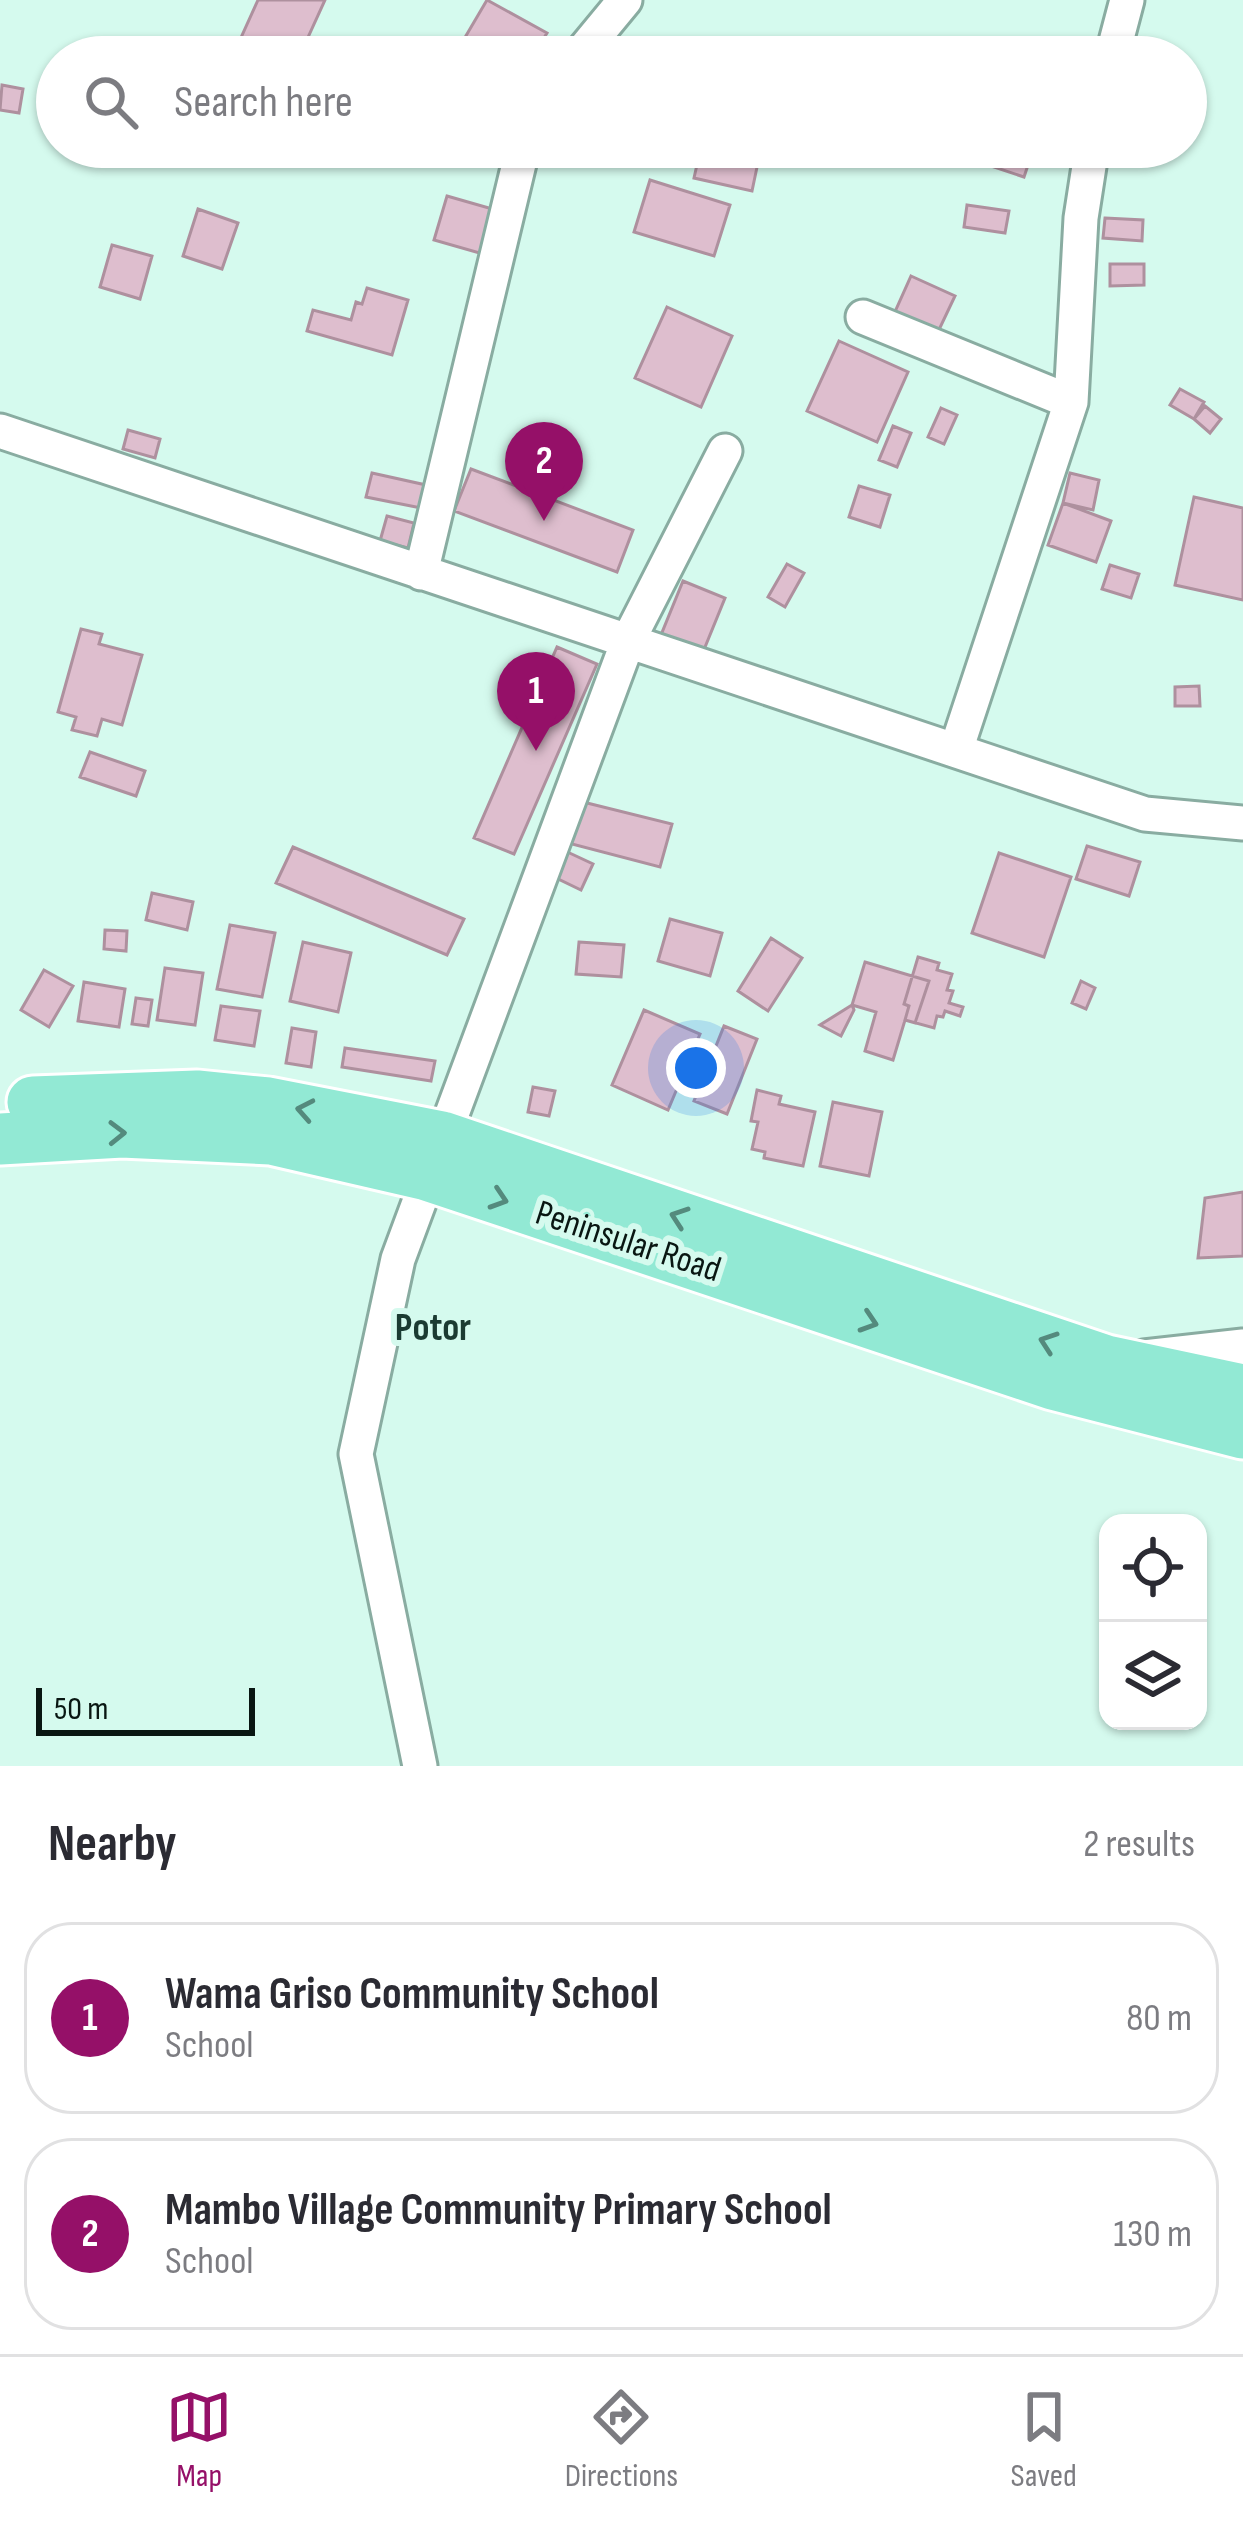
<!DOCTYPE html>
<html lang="en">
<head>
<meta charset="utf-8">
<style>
	body { margin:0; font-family:"Sofia Sans Condensed",sans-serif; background:#f7f7f7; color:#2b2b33 }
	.controls { position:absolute; right:36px; bottom:36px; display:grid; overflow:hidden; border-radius:24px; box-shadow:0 3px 9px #0004 }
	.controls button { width:108px; height:108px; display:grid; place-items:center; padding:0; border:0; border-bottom:3px solid #e1e1e2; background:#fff; color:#2b2b33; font:60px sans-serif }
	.scale { position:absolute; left:36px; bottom:30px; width:219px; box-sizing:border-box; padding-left:12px; border:6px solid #091612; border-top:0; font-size:33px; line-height:42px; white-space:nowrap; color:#091612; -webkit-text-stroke:9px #d5faee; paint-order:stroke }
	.you { position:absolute; left:696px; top:1068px; width:42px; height:42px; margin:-30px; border:9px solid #fff; border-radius:50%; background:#1a73e8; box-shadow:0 0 0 18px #1a73e833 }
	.badge { display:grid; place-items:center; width:78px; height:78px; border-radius:50%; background:#951068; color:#fff; font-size:39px; font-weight:700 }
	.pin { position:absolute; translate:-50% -99px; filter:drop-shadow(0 3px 6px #0008) }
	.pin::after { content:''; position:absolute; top:63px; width:42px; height:36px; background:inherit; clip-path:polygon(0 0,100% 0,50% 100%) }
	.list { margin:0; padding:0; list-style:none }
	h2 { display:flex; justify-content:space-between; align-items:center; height:156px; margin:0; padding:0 48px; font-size:51px }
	h2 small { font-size:39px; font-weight:400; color:#7c7c81 }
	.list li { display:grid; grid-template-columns:78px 1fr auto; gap:36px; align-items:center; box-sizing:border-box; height:192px; margin:0 24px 24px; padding:0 24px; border:3px solid #e1e1e2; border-radius:48px }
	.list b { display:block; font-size:45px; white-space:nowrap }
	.list p { margin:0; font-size:39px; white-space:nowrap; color:#7c7c81 }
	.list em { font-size:39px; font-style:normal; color:#7c7c81 }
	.icon { flex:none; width:66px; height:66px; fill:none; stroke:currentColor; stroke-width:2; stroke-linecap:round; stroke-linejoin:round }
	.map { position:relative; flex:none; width:1243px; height:1766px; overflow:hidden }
	.search { position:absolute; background:#fff; box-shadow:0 3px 9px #0004; left:36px; right:36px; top:36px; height:132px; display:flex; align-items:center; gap:30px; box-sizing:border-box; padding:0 42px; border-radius:66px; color:#7c7c81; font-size:45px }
	.sheet { height:588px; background:#fff }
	nav { display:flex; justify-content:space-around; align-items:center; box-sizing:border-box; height:168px; border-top:3px solid #e1e1e2; background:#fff; font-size:33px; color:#7c7c81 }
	nav a { display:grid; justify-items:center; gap:6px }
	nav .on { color:#951068 }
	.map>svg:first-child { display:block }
	.building { fill:#debece; stroke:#ae909e; stroke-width:3 }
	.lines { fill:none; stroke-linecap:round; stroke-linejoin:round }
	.street-casing { stroke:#89aca1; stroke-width:39 }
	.primary-casing { stroke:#fff; stroke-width:57 }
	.street { stroke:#fff; stroke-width:33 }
	.primary { stroke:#92e9d4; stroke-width:51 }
	.oneway { stroke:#548a7d }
	.labels { text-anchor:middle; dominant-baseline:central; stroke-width:12; stroke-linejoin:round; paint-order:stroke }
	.street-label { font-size:36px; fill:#091612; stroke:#d5faee }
	.neighbourhood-label { font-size:39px; font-weight:bold; fill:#1b3b32; stroke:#d5faee }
</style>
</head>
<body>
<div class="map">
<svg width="1243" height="1766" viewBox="0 0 1243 1766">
	<rect width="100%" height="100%" fill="#d5faee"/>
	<path class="building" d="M258,0H325L299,57H250L235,51Z
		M487,0L547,33L532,57H466L457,51Z
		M2,85L23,89L19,113L0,110Z
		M701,147L761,148L752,191L694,178Z
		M990,147H1034L1024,177L985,164Z
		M650,180L730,205L714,256L634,232Z
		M447,196L503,212L490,256L434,240Z
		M967,205L1009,211L1005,233L964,227Z
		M198,209L238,223L222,269L183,256Z
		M1105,218L1143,220L1142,241L1103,238Z
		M112,245L152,256L140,299L100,287Z
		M1110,264H1144V285L1110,286Z
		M911,276L955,296L937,334L894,314Z
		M367,288L408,300L392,355L307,331L313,310L351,320L356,302L362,304Z
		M667,307L732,336L701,407L635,378Z
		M839,341L908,372L877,442L807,411Z
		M1180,389L1204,402L1194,419L1170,405Z
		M1205,406L1221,419L1210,433L1194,419Z
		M941,408L957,415L944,444L928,437Z
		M893,426L911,433L897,467L879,460Z
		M128,430L160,439L155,458L123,449Z
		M471,469L633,530L617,572L454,511Z
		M372,473L426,485L421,508L366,497Z
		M1070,473L1099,480L1093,510L1063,503Z
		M859,486L890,495L880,527L849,517Z
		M1194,497L1243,508V600L1175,585Z
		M1063,503L1111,521L1096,562L1048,545Z
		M387,516L414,523L408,548L380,541Z
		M787,564L804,573L785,607L768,597Z
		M1110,565L1139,574L1131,598L1102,589Z
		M683,581L725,598L703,652L661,635Z
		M81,629L102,634L99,644L142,655L122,725L102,719L97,736L72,730L76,717L58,712Z
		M557,647L597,664L514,854L474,838Z
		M1199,686L1200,706H1175V687Z
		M90,752L145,771L136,796L80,777Z
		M579,801L672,824L660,867L568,843Z
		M1087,846L1140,862L1129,896L1076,879Z
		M293,847L464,919L447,955L276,883Z
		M561,849L593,864L581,890L548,874Z
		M999,853L1071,877L1044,957L972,933Z
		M152,893L193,902L187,930L146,920Z
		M670,919L722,933L710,976L658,961Z
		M230,925L275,933L262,997L217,989Z
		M105,930L127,931L126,951L104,949Z
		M771,938L802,958L768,1011L738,991Z
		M303,942L351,953L338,1012L290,1001Z
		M579,942L624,945L621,977L576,974Z
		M918,957L939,963L937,970L952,974L947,990L953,991L949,1003L963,1007L960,1016L945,1011L943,1017L937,1016L934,1028L905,1020L909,1006L904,1004Z
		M865,962L929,981L915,1023L905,1020L893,1060L865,1051L876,1012L852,1005Z
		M165,968L203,973L195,1025L157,1020Z
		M44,970L73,986L49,1027L21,1010Z
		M1081,981L1095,988L1086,1009L1072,1003Z
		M84,982L125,989L119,1027L78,1021Z
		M136,998L152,1000L148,1026L132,1024Z
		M852,1005L854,1010L841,1036L820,1025Z
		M221,1006L260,1011L254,1046L215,1040Z
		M644,1010L700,1034L668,1110L612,1085Z
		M724,1026L757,1039L727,1114L694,1101Z
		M292,1028L316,1032L311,1067L286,1063Z
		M345,1048L435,1061L431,1081L342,1067Z
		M533,1087L555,1091L549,1116L528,1112Z
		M757,1090L781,1096L779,1104L815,1112L803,1166L764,1158L765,1152L752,1149L758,1122L751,1121Z
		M833,1102L882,1112L869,1176L820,1166Z
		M1243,1192V1256L1198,1258L1205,1198Z"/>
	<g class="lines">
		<g class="street-casing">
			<path id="street" d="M578,57L625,0
				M1112,57L1127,0
				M863,317L1071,402L956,750
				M1071,402L1081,218L1092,147
				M0,431L1145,814L1243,823
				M421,573L523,147
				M1144,1357L1243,1346
				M420,1766L356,1454L398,1259L628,641L725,451"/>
		</g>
		<g class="primary-casing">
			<path id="primary" d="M33,1102L197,1096L268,1103L442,1137L1106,1361L1243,1390
				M0,1139L122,1132L271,1139L427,1175L1053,1384L1243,1433"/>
		</g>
		<use href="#street" class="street"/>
		<use href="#primary" class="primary"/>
	</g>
	<defs><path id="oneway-chevron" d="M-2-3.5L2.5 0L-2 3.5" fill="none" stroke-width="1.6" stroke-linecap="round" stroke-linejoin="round" transform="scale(3)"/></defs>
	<g class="oneway">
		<use href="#oneway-chevron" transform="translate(305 1110) rotate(-169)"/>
		<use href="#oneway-chevron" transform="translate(117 1133) rotate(-1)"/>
		<use href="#oneway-chevron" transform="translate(499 1199) rotate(18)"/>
		<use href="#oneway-chevron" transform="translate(679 1217) rotate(-161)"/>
		<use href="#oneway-chevron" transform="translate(869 1322) rotate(18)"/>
		<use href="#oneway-chevron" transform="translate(1048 1342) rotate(-161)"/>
	</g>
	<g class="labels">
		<g class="street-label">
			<text transform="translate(628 1242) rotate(18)">Peninsular Road</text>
		</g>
		<g class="neighbourhood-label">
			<text x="433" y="1328">Potor</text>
		</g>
	</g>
</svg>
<div class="controls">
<button><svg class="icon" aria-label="locate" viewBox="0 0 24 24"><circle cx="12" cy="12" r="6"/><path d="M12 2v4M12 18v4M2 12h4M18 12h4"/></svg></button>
<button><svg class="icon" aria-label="layers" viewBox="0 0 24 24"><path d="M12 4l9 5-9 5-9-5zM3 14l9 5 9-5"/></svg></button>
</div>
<div class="scale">50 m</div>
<div class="you"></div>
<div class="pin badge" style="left:536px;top:751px">1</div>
<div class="pin badge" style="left:544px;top:521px">2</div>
<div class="search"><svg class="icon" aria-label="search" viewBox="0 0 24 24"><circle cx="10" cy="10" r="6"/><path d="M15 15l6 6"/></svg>Search here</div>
</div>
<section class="sheet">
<h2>Nearby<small>2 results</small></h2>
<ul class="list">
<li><span class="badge">1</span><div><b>Wama Griso Community School</b><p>School</p></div><em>80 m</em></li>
<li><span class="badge">2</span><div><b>Mambo Village Community Primary School</b><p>School</p></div><em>130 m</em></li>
</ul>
</section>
<nav>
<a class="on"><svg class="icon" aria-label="map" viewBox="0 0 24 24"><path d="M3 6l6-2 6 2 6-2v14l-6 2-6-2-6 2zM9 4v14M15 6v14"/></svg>Map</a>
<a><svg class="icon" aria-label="directions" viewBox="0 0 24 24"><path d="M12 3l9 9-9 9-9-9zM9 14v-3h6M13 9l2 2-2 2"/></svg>Directions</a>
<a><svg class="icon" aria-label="saved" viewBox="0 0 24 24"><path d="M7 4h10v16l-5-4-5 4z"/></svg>Saved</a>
</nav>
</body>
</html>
